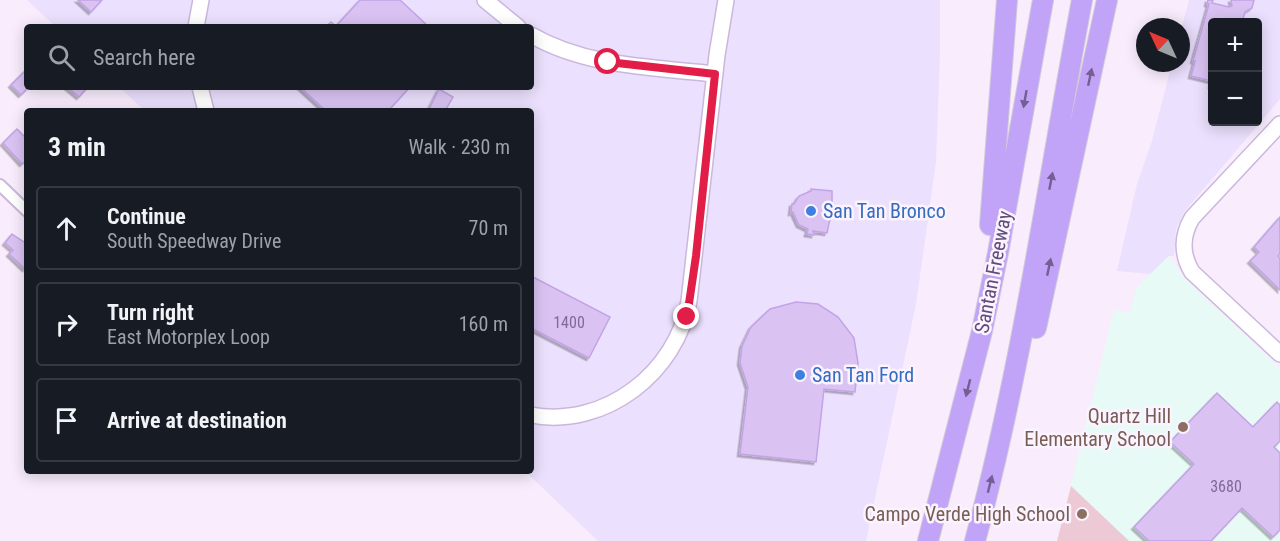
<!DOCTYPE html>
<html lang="en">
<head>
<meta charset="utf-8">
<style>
	body { margin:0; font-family:"Roboto Condensed",sans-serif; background:#20242c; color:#f1f3f6 }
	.controls { position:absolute; right:18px; top:18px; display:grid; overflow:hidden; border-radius:6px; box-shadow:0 3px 15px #0003 }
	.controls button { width:54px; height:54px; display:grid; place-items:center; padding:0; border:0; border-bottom:2px solid #363941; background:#171b24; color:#f1f3f6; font:30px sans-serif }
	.compass { position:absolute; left:1136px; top:18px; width:54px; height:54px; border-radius:50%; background:#171b24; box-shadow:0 3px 15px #0003; rotate:314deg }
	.stop { position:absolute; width:18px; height:18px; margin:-14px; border:4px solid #e11d48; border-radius:50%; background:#fff }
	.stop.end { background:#e11d48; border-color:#fff; box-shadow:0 2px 6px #0008 }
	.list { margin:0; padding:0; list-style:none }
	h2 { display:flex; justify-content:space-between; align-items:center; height:78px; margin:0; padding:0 24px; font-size:26px }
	h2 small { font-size:20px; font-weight:400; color:#9ea1a6 }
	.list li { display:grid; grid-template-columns:39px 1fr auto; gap:18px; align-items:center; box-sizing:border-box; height:84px; margin:0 12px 12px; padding:0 12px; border:2px solid #363941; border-radius:6px }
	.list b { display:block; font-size:22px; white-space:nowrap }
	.list p { margin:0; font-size:20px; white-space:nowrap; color:#9ea1a6 }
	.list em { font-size:20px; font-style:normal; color:#9ea1a6 }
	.icon { flex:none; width:33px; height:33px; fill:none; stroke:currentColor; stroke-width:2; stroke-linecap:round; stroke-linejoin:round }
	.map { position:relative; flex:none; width:1280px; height:541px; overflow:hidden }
	.search { position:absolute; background:#171b24; box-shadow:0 3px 15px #0003; left:24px; top:24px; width:510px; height:66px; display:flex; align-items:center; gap:15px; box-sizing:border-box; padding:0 21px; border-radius:6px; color:#9ea1a6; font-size:22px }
	.panel { position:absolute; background:#171b24; box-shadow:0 3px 15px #0003; left:24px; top:108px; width:510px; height:366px; border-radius:6px }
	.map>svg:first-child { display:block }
	.commercial { fill:#ebe0fd; fill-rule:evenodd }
	.education { fill:#e8faf5 }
	.green { fill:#ecc9d4 }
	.building { fill:#dac3f3; stroke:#c3a3e6; stroke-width:1.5; filter:url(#shadow) }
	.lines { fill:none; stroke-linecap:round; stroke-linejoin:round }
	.street-casing { stroke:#c9b8d8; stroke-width:14 }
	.secondary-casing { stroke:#cbb7dd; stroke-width:18 }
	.highway-casing { stroke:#d0cad7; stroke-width:22 }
	.street { stroke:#fff; stroke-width:10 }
	.secondary { stroke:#fff; stroke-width:15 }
	.highway { stroke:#c1a3f7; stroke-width:20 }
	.oneway { fill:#745e93 }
	.route { stroke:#e11d48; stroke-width:8 }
	.shop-dot { fill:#3f7fe0; stroke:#fbf3ff; stroke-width:2 }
	.education-dot { fill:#8d6e63; stroke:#fbf3ff; stroke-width:2 }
	.labels { text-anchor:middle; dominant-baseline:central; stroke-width:5; stroke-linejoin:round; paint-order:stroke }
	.number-label { font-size:16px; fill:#7f6a98 }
	.shop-label { font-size:20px; fill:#366cbe; stroke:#fbf3ff; text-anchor:start }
	.street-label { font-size:20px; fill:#614d7a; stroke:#fbf3ff }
	.education-label { font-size:20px; fill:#785e54; stroke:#fbf3ff; text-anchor:end }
</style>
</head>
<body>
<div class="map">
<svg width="1280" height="541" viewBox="0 0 1280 541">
	<defs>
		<filter id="shadow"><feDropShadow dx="-2.5" dy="2.5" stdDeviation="0" flood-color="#0004"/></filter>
	</defs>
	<rect width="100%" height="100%" fill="#f8ecfd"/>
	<path class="commercial" d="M27,0H940V52L936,162L916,304L866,541H598L525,471H531V111H145L119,87H531V27H56Z
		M1189,0H1280V99L1184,212L1176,229L1174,256H1169L1150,274L1117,271L1137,184L1152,141L1172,63H1181V30ZM1212,22H1258V122H1212Z"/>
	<path class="education" d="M1169,256L1184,278L1280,368V541H1057L1114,310L1130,313L1135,292L1142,282Z"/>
	<path class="green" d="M1071,486L1129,541H1057Z"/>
	<path class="building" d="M78,0H102L91,12Z
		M360,0H400L429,27H326L331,22L336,26Z
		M1208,0H1213L1212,3L1229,7L1232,6L1231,0H1254L1252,8L1245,12L1242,22H1212V86H1211L1212,81L1191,76L1195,61H1193L1209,4H1207Z
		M27,69V87H29L21,95L11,85Z
		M67,87H88L79,97Z
		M300,87H410L388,111H326Z
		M439,89L453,97L445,111H428Z
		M17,129L27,139V160L22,164L3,143Z
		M811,189L832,191V210L827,233L813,231L814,235L806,234H807L808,229L799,225L793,212L791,213L792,204H794L799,196L811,191Z
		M1280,217V254L1278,256L1280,258V290L1250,261L1259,252L1254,247Z
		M12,234L27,244V266L25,269L9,254L13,250L5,243Z
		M531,276L610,317L589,358L531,328Z
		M796,302L818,304L838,317L854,338L858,363L855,392L824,389L816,462L740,454L748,387L740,363L742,346L751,327L770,309Z
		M1217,393L1253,427L1277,402L1280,405V441L1274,447L1280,453V530L1273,537L1242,508L1211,541H1149L1134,527L1194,464L1170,442Z"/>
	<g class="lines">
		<g class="street-casing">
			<path id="street" d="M0,185L27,211"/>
		</g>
		<g class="secondary-casing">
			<path id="secondary" d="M485,0L518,27
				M196,27L201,0
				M531,35C587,67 652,67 715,74
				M200,87L206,111
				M1280,124L1192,218C1182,235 1181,254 1192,272L1280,354
				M531,415C605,429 677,372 689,301L717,55L726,0"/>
		</g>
		<g class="highway-casing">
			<path id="highway" d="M990,225L1007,0
				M1036,328L1107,0
				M928,541L982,331L998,253L1043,0
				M975,541C1023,363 1048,181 1082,0"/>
		</g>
		<use href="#street" class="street"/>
		<use href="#secondary" class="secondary"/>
		<use href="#highway" class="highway"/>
	</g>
	<defs><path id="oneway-solid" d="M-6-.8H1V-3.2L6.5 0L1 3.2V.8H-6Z" transform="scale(1.5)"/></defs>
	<g class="oneway">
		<use href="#oneway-solid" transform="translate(1090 77) rotate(-78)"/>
		<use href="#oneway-solid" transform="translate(1025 99) rotate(100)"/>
		<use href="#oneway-solid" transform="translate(1051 181) rotate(-79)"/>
		<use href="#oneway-solid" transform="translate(1049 267) rotate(-78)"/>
		<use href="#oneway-solid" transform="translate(968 388) rotate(104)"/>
		<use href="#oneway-solid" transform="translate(990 484) rotate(-76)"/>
	</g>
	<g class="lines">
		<path class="route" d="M608,62L715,74L696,256L687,317"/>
	</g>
	<g class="shop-dot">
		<circle cx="811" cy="211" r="6"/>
		<circle cx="800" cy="375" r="6"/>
	</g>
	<g class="education-dot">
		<circle cx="1183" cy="427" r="6"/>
		<circle cx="1082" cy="514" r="6"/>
	</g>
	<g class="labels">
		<g class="number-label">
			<text x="569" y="322">1400</text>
			<text x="1226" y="486">3680</text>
		</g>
		<g class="shop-label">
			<text x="823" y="211">San Tan Bronco</text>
			<text x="812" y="375">San Tan Ford</text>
		</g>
		<g class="street-label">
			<text transform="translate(993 272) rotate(-79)">Santan Freeway</text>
		</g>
		<g class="education-label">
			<text x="1171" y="416">Quartz Hill<tspan x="1171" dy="23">Elementary School</tspan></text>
			<text x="1070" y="514">Campo Verde High School</text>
		</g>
	</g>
</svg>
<div class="controls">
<button>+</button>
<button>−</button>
</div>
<svg class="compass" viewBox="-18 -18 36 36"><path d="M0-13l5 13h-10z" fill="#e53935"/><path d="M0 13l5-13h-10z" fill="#9ea1a6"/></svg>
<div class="stop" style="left:608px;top:62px"></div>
<div class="stop end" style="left:687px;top:317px"></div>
<div class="search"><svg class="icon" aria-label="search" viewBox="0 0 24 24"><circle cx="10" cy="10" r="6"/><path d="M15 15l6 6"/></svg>Search here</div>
<section class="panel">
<h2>3 min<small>Walk · 230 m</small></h2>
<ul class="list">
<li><svg class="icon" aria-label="ahead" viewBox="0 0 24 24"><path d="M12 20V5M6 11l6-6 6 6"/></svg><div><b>Continue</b><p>South Speedway Drive</p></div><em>70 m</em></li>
<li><svg class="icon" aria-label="right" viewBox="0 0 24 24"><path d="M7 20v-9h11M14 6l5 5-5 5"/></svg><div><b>Turn right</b><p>East Motorplex Loop</p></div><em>160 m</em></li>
<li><svg class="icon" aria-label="arrive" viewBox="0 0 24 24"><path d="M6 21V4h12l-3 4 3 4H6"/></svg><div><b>Arrive at destination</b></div></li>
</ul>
</section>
</div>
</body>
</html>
